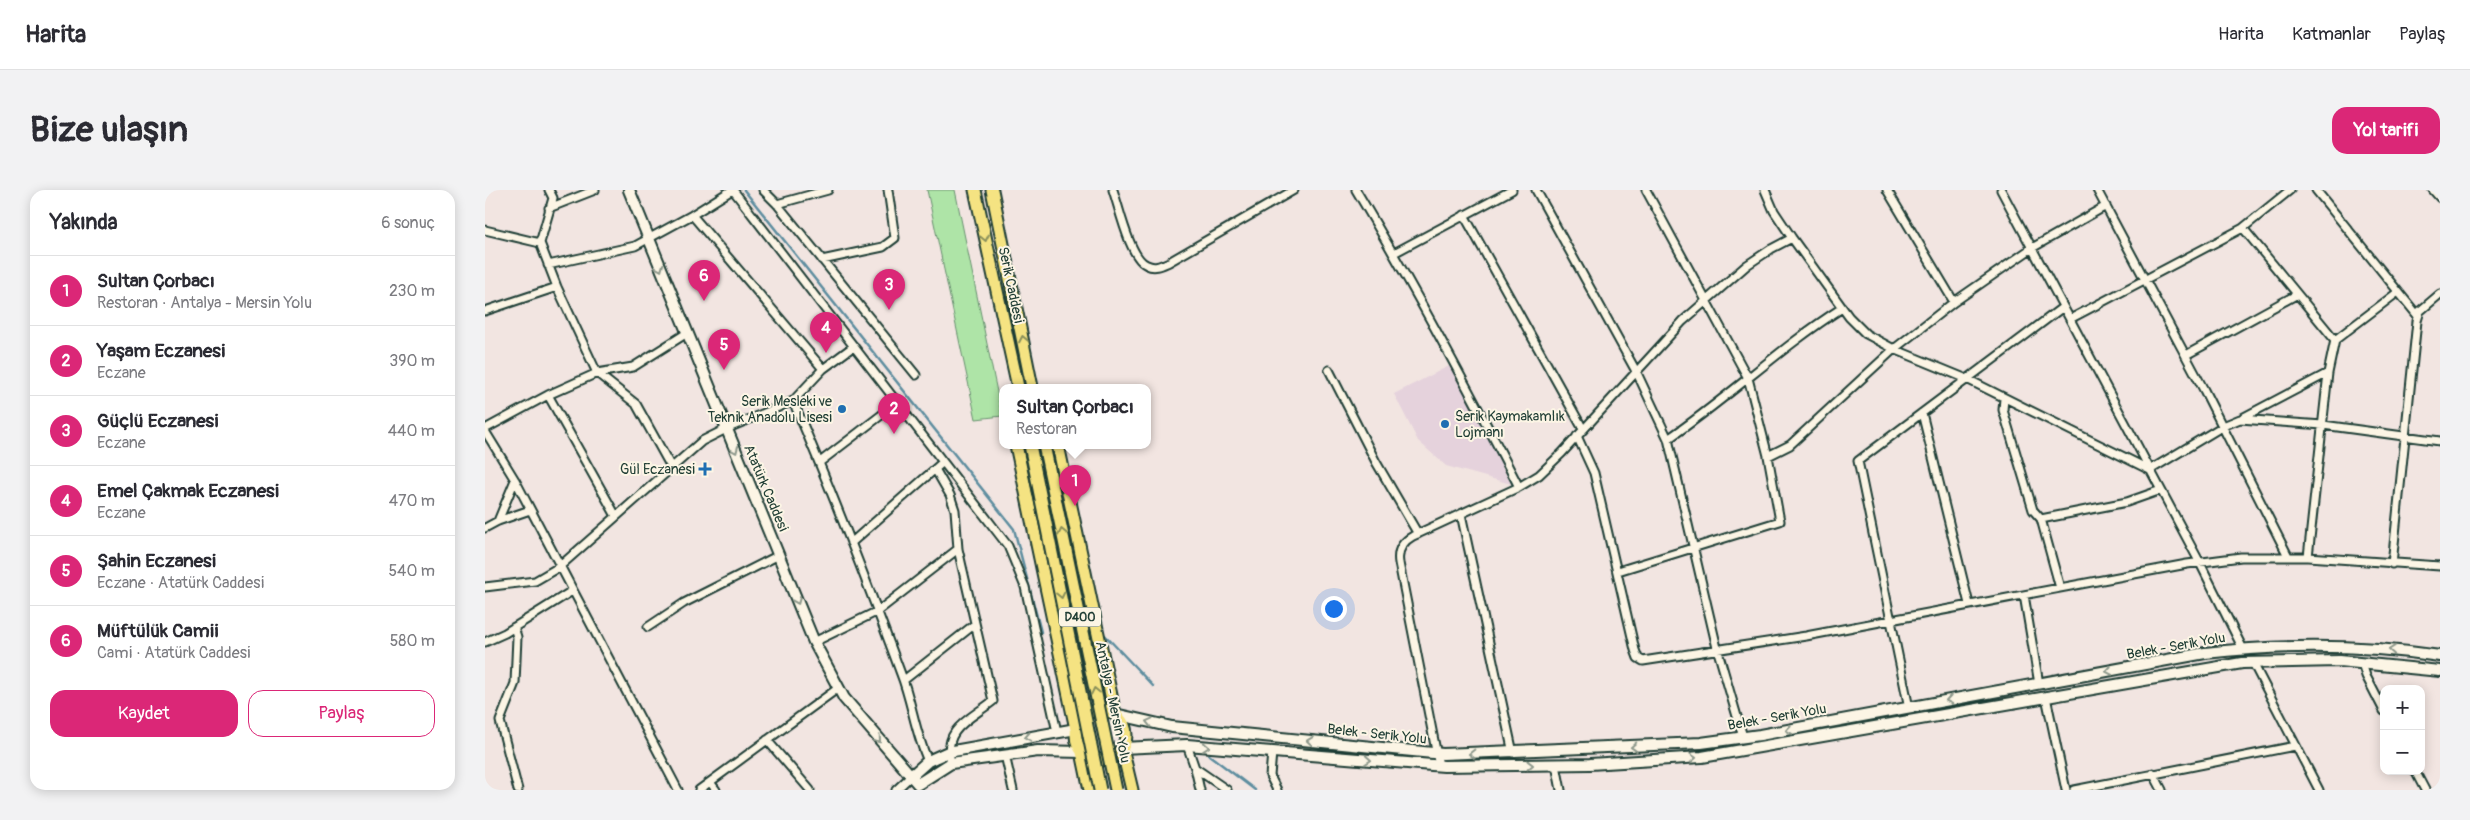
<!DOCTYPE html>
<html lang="tr">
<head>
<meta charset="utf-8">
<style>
	body { margin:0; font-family:Pangolin,sans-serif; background:#f2f2f3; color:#2b2b33 }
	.controls { position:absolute; right:15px; bottom:15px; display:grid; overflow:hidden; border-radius:10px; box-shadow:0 2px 12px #0003 }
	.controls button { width:45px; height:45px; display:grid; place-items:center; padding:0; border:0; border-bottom:1px solid #e1e1e2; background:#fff; color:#2b2b33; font:25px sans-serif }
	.you { position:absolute; left:848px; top:418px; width:18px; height:18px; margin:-12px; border:4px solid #fff; border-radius:50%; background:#1a73e8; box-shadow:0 0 0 8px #1a73e833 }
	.badge { display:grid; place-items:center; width:32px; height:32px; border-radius:50%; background:#db2777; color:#fff; font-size:16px; font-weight:700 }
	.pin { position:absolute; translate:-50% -41px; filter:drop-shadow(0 1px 2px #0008) }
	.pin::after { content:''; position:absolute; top:26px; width:18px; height:15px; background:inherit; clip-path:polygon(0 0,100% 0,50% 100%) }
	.popup { position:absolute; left:514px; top:194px; width:152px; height:65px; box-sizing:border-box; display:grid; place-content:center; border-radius:10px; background:#fff; filter:drop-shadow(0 1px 4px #0005); font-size:16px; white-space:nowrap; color:#7c7c81 }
	.popup b { font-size:19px; color:#2b2b33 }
	.popup::after { content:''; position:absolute; left:50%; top:100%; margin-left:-10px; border:10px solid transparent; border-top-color:#fff }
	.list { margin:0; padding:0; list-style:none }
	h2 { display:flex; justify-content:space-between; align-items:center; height:65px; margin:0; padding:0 20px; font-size:21px }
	h2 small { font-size:16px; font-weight:400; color:#7c7c81 }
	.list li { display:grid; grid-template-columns:32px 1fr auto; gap:15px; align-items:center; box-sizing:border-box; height:70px; padding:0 20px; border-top:1px solid #e1e1e2 }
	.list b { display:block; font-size:19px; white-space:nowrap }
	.list p { margin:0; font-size:16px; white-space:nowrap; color:#7c7c81 }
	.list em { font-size:16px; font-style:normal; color:#7c7c81 }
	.actions { display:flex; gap:10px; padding:15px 20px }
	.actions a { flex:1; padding:11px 0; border:1px solid #db2777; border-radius:15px; text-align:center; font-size:18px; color:#db2777 }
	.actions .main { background:#db2777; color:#fff }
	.map { position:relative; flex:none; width:1955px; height:600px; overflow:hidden; border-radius:15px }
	header { display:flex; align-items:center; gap:30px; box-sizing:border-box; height:70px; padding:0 25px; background:#fff; border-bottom:1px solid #e1e1e2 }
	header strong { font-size:24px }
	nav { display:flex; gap:28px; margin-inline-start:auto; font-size:18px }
	.intro { display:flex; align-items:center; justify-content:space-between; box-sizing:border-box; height:120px; padding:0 30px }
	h1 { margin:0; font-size:35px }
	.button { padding:12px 22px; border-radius:15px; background:#db2777; color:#fff; font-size:18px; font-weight:700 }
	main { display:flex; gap:30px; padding:0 30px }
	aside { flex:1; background:#fff; border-radius:15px; box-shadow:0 2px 12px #0003 }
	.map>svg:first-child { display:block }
	.built { fill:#e5d2dc }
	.green { fill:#aee4a7; stroke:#66906e }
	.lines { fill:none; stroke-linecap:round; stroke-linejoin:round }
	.stream { stroke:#5d8d9f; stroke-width:2.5 }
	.minor-casing { stroke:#1f3d34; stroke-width:11 }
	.secondary-casing { stroke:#1f3d34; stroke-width:14 }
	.trunk-casing { stroke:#1f3d34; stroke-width:15 }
	.minor { stroke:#fcf5e5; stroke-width:7 }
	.secondary { stroke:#fcf5e5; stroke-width:10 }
	.trunk { stroke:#f5e382; stroke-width:11 }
	.trunk-bridge-casing { stroke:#1f3d34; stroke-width:15; stroke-linecap:butt }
	.trunk-bridge { stroke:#f5e382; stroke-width:11 }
	.oneway { stroke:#8a905b }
	.oneway2 { stroke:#8e998c }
	.poi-dot { fill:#1f6fb2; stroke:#fcf5e5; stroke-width:2 }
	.labels { text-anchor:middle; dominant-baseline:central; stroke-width:4; stroke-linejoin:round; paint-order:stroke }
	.shield { fill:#fcf5e5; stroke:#617469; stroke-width:1 }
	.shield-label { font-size:12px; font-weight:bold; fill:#1f3d34 }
	.street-label { font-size:14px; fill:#1f3d34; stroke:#fcf5e5 }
	.poi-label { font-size:14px; fill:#1f3d34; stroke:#fcf5e5; text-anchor:end }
</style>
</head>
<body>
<header>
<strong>Harita</strong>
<nav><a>Harita</a><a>Katmanlar</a><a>Paylaş</a></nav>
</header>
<div class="intro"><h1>Bize ulaşın</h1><a class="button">Yol tarifi</a></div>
<main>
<aside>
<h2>Yakında<small>6 sonuç</small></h2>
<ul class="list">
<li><span class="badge">1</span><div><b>Sultan Çorbacı</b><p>Restoran · Antalya - Mersin Yolu</p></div><em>230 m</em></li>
<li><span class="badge">2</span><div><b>Yaşam Eczanesi</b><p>Eczane</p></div><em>390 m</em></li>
<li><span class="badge">3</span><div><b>Güçlü Eczanesi</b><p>Eczane</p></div><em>440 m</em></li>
<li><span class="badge">4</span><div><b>Emel Çakmak Eczanesi</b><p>Eczane</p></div><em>470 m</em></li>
<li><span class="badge">5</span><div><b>Şahin Eczanesi</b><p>Eczane · Atatürk Caddesi</p></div><em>540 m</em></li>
<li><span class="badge">6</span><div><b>Müftülük Camii</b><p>Cami · Atatürk Caddesi</p></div><em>580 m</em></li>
</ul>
<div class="actions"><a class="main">Kaydet</a><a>Paylaş</a></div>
</aside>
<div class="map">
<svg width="1955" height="600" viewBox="0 0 1955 600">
	<rect width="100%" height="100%" fill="#f2e5e1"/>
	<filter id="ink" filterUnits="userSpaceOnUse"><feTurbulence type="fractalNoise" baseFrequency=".02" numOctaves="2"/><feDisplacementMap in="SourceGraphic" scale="10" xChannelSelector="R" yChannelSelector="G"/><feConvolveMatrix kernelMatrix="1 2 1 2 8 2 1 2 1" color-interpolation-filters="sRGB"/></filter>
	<g filter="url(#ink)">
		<path class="built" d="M966,175L1026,294L961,276L933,251L909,204Z"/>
		<path class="green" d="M442,0H470L517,226L491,229Z"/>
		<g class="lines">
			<path class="stream" d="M259,0L529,339L556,442
				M618,443L668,496
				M724,565L770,600"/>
			<g class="minor-casing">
				<path id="minor" d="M64,0L68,8L55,53L72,97L112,183L151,214L186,277
					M248,0L523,356L540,397L572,542
					M278,0L292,14L431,185
					M628,0C634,17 645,69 662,75C670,79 677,75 684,72L809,0
					M871,0C929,97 982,196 1034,297
					M1051,0L1152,183L1183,249L1232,458L1258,547
					M1280,0L1289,21L1307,48L1364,127L1381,144L1409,159L1482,189L1665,280
					M1402,0L1469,112
					M1516,0L1715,373L1758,459
					M1612,0L1719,200L1803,366
					M1831,0L1933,126
					M1948,0L1955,8
					M292,14L343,0
					M64,18L110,0
					M207,25L338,179
					M979,25L1098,239
					M1758,38L1850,150
					M0,40L55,53
					M909,63L1027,0
					M337,70L398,57L410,48L403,0
					M63,75L150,56L207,25L247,0
					M0,121L72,97
					M1585,129L1758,38L1805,0
					M1701,165L1811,105
					M844,180L891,272L933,344
					M63,205L131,326
					M1519,208L1518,220L1548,320L1556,329L1575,398
					M308,211C347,301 382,392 416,484C427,512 430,543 443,571
					M1437,223L1484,414
					M1757,228L1843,183
					M0,239L63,205L112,183L148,177L202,143
					M0,241L30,290L193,600
					M1092,246L1109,283L1150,460L1153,468L1158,471L1321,446L1702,374L1756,367H1823L1955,376
					M1183,249C1243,208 1296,157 1357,118
					M1283,266L1305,255L1409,159L1469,112L1547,58L1621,16
					M335,272L412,213
					M450,279L465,305L470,320L473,359L508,511C484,530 457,539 466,573
					M1665,280L1738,236L1755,229L1838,235L1955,251
					M976,324L1028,563
					M1556,329L1642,312L1676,300
					M13,331L30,290
					M0,338L13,331L45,320
					M366,353L458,272
					M1823,367L1843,183L1850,150L1913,102
					M1907,374L1932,131L1935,121L1955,104
					M1133,381L1295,331L1283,266L1263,188L1161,0
					M0,397L50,391L74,377L217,251L241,239L308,211L338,179L369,156
					M1539,405L1554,494
					M29,437L32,447L30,493L15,531L33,600
					M163,437L199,413L294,365
					M0,452L20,443L87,401
					M329,452L393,421L473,359
					M1768,473L1834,600
					M1877,473L1881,486L1899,521
					M419,490L490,434
					M1561,507L1581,600
					M1424,518L1373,271L1578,117
					M282,550L325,600
					M702,555L710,578L715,600
					M787,562L785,586L792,600
					M520,565L528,600
					M1071,575L1076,600
					M954,576L914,373C912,361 917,352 928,346L1034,297L1054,285L1077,263L1198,131L1262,75L1286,59L1307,48
					M710,578L742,600
					M1930,581L1940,600
					M1668,583L1677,600
					M225,592L231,600
					M214,600L352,499
					M411,600L425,587
					M1589,600L1810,556"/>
			</g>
			<g class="secondary-casing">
				<path id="secondary" d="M144,0L329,452L359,508L433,594L466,573L553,561L597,562
					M630,524L687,537L958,564L1216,553L1275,545L1720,463C1799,454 1876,454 1955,466
					M637,558L702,555L959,576L1105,574L1217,567L1757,473L1854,471L1955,481
					M425,587L443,571L463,562L591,539"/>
			</g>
			<g class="trunk-casing">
				<path id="trunk" d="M490,0L533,197
					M507,0L547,197
					M531,255L591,539
					M573,255L630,524
					M591 545a25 25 0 1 1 50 0a25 25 0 1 1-50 0Z
					M637,558L647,600
					M597,562L605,600"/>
			</g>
			<use href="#minor" class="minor"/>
			<use href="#secondary" class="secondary"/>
			<use href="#trunk" class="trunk"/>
			<g class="trunk-bridge-casing">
				<path id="trunk-bridge" d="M545,255L615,600
					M559,255L631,600"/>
			</g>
			<use href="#trunk-bridge" class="trunk-bridge"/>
		</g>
		<defs><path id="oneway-chevron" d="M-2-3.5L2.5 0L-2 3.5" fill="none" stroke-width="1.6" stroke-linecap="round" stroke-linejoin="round" transform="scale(1.25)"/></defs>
		<g class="oneway">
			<use href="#oneway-chevron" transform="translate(500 48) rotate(78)"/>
			<use href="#oneway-chevron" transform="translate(538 149) rotate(-101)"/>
			<use href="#oneway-chevron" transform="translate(577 342) rotate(-102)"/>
			<use href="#oneway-chevron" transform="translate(576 405) rotate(78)"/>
			<use href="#oneway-chevron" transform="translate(610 501) rotate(-102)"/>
		</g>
		<g class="oneway2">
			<use href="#oneway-chevron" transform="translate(175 78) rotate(68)"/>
			<use href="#oneway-chevron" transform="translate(250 260) rotate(67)"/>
			<use href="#oneway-chevron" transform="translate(312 411) rotate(68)"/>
			<use href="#oneway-chevron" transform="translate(1907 460) rotate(-175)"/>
			<use href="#oneway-chevron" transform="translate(1624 481) rotate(170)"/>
			<use href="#oneway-chevron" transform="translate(1464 510) rotate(170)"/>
			<use href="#oneway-chevron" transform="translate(664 532) rotate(-167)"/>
			<use href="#oneway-chevron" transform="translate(1304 540) rotate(170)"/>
			<use href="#oneway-chevron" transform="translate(543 547) rotate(169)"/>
			<use href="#oneway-chevron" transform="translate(393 550) rotate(50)"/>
			<use href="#oneway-chevron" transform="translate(825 551) rotate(-174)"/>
			<use href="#oneway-chevron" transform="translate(721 557) rotate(5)"/>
			<use href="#oneway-chevron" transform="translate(1149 557) rotate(177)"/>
			<use href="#oneway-chevron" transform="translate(987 564) rotate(179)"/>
			<use href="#oneway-chevron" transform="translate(1208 568) rotate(-3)"/>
			<use href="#oneway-chevron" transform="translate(883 570) rotate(5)"/>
			<use href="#oneway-chevron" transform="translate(1045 575) rotate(-1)"/>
		</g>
	</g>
	<g class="poi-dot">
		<circle cx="357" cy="219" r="5"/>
		<circle cx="960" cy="234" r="5"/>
		<path d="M217.5 271.5h5v5h5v5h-5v5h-5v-5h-5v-5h5z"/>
	</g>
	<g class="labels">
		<rect class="shield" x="574" y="417.5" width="42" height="19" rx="4"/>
		<g class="shield-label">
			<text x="595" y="427">D400</text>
		</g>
		<g class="street-label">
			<text transform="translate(526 95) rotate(78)">Serik Caddesi</text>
			<text transform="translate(281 298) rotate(67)">Atatürk Caddesi</text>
			<text transform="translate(1691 456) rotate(-10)">Belek - Serik Yolu</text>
			<text transform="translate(628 512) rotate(78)">Antalya - Mersin Yolu</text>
			<text transform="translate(1292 527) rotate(-10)">Belek - Serik Yolu</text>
			<text transform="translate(892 544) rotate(6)">Belek - Serik Yolu</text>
		</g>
		<g class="poi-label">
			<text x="347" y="211">Serik Mesleki ve<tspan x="347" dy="16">Teknik Anadolu Lisesi</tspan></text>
			<text x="970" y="226" text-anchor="start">Serik Kaymakamlık<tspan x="970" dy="16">Lojmanı</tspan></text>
			<text x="210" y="279">Gül Eczanesi</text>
		</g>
	</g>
</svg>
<div class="controls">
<button>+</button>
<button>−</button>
</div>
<div class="you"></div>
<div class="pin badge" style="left:590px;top:316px">1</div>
<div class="popup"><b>Sultan Çorbacı</b>Restoran</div>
<div class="pin badge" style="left:409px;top:244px">2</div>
<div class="pin badge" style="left:404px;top:120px">3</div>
<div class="pin badge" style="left:341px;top:163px">4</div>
<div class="pin badge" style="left:239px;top:180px">5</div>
<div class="pin badge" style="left:219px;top:111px">6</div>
</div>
</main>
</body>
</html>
